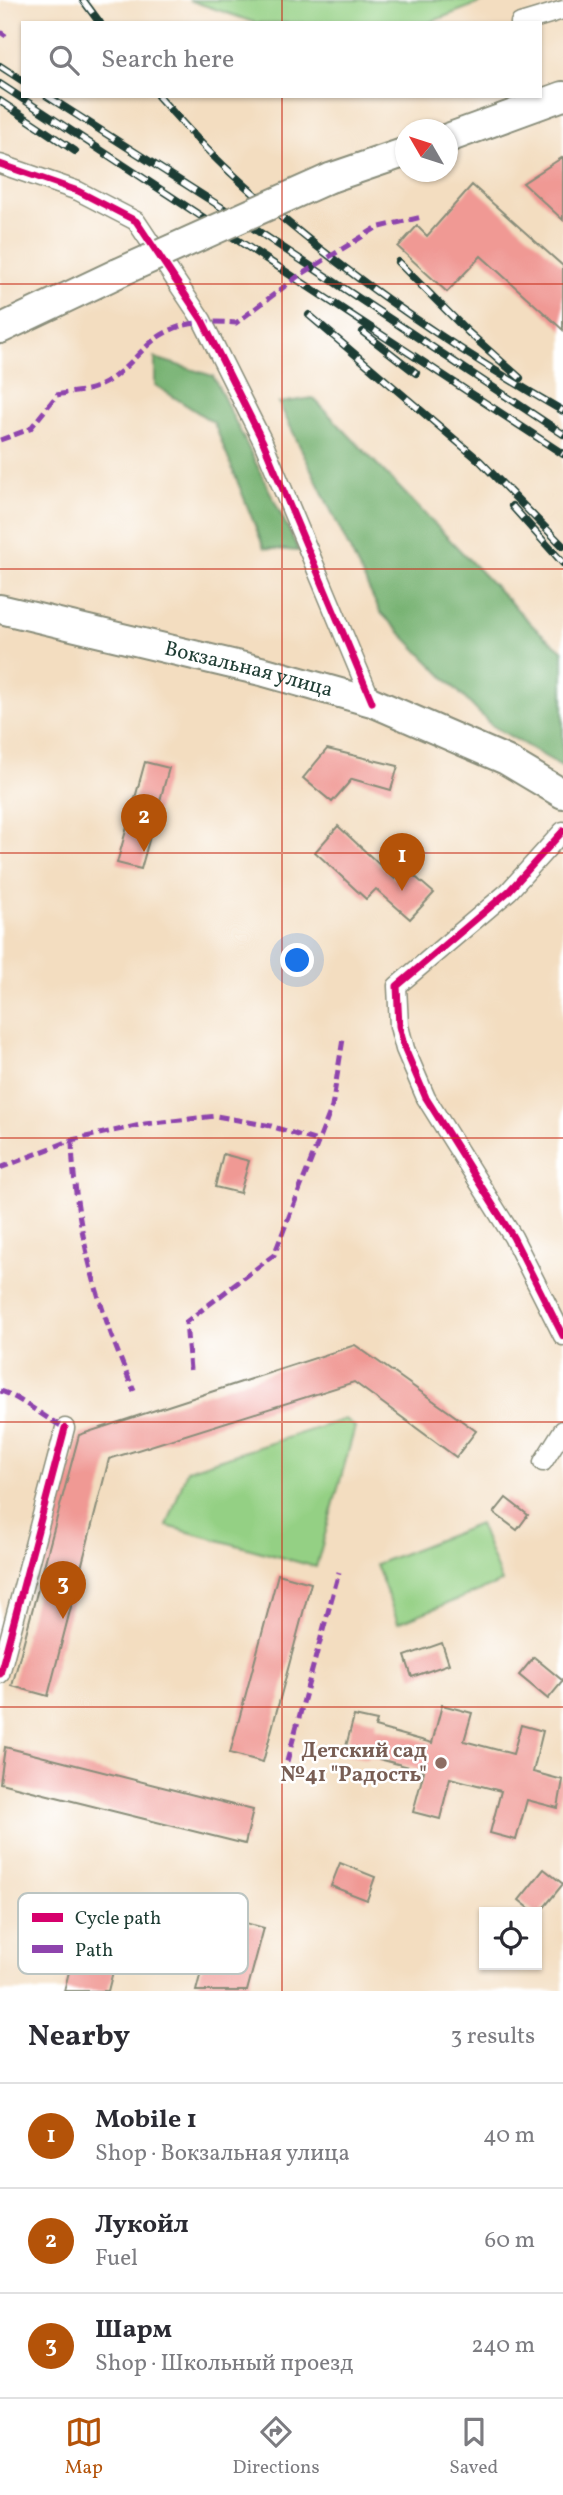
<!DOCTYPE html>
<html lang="en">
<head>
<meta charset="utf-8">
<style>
	body { margin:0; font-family:Vollkorn,serif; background:#f2f2f3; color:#2b2b33 }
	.controls { position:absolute; right:21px; bottom:21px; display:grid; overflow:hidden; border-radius:0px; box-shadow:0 2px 5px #0004 }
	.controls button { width:63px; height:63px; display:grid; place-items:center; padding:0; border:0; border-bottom:2px solid #e1e1e2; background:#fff; color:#2b2b33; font:35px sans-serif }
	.compass { position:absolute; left:395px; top:119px; width:63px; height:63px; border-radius:50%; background:#fff; box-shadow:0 2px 5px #0004; rotate:309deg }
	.you { position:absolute; left:298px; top:961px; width:24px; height:24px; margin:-18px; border:5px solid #fff; border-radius:50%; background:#1a73e8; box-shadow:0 0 0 10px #1a73e833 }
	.badge { display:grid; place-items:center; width:46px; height:46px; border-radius:50%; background:#b45309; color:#fff; font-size:23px; font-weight:700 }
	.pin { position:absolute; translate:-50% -58px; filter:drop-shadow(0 2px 4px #0008) }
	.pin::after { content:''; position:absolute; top:37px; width:24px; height:21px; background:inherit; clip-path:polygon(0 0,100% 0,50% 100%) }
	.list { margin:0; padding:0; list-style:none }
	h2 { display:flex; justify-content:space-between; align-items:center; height:91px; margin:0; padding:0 28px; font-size:30px }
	h2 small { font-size:23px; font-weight:400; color:#7c7c81 }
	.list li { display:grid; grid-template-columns:46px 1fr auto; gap:21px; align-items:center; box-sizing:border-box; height:105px; padding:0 28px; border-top:2px solid #e1e1e2 }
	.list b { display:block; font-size:26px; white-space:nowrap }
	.list p { margin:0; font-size:23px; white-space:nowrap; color:#7c7c81 }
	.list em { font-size:23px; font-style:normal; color:#7c7c81 }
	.icon { flex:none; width:38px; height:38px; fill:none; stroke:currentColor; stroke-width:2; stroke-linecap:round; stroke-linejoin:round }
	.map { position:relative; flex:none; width:563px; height:1991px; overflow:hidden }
	.search { position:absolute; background:#fff; box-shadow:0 2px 5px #0004; left:21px; right:21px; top:21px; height:77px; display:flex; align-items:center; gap:18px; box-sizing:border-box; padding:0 24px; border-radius:0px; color:#7c7c81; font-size:26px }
	.sheet { height:406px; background:#fff }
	nav { display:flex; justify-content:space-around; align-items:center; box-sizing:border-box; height:98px; border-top:2px solid #e1e1e2; background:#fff; font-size:19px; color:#7c7c81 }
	nav a { display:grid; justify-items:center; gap:4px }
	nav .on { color:#b45309 }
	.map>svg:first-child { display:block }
	.green { fill:#94d084; stroke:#5a865c; stroke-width:2 }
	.forest { fill:#77b272; stroke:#4b7853; stroke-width:2 }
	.building { fill:#f09994 }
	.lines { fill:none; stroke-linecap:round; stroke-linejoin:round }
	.minor-casing { stroke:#898d7a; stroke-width:21 }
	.primary-casing { stroke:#898d7a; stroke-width:32 }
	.minor { stroke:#fff; stroke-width:18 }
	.primary { stroke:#fff; stroke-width:28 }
	.rail-casing { stroke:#1f3d34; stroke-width:8 }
	.rail { stroke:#fff; stroke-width:5; stroke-dasharray:16; stroke-linecap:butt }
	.primary-bridge-casing { stroke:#898d7a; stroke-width:32; stroke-linecap:butt }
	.primary-bridge { stroke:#fff; stroke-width:28 }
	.quiet { stroke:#8e44ad; stroke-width:5; stroke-dasharray:10 5; stroke-linecap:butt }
	.cycleway-casing { stroke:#fff; stroke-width:11 }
	.cycleway { stroke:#d6006c; stroke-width:7 }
	.grid { fill:none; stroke:#c8321e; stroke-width:2; stroke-opacity:0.55 }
	.education-dot { fill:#8d6e63; stroke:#fff; stroke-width:2.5 }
	.labels { text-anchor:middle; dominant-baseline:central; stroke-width:5; stroke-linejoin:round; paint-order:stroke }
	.street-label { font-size:21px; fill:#1f3d34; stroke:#fff }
	.education-label { font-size:21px; font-weight:bold; fill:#785e54; stroke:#fff; text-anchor:end }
	.key { fill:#fff; stroke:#bcc5c2; stroke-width:2 }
	.key-label { font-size:19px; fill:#1f3d34 }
</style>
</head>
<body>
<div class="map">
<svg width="563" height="1991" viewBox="0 0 563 1991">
	<rect width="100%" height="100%" fill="#fff"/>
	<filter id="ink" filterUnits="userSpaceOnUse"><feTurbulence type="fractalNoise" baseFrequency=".0143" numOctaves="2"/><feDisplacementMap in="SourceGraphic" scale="14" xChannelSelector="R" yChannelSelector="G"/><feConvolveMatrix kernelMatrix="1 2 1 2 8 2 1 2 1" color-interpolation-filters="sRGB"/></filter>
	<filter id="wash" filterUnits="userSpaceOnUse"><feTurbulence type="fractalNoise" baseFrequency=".00686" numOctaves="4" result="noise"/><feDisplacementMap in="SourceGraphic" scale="28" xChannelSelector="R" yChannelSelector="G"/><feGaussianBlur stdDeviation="1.57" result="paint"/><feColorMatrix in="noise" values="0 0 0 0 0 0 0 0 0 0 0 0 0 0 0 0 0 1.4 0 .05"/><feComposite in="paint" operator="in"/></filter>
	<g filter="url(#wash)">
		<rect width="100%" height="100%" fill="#f3ddc0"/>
		<path class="green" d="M189,0H487L428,23H256Z
			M345,1419L355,1427L316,1567L167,1526L187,1470Z
			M479,1524L502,1582L398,1623L376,1564Z"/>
		<path class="forest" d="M155,358L213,376L299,551L264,548L214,423L155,385Z
			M313,398L536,629L563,651V767L491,725L380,612L279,403Z"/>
		<g id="blocks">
			<path class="building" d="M563,157V220L523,183Z
				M472,185L563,266V330L481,256L447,292L398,247L417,226L427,236Z
				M327,749L398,766L391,790L352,779L332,802L303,778Z
				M145,762L169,768L141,869L117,863Z
				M338,826L395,879L405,868L434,893L410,919L376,889L366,899L315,852Z
				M223,1154L249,1161L240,1193L215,1187Z
				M355,1345L476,1431L456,1457L354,1382L109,1459L48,1696L12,1686L79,1435Z
				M506,1498L528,1515L517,1530L494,1513Z
				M278,1574L311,1583L263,1762L230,1753Z
				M442,1643L449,1664L412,1677L405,1656Z
				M534,1657L563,1681L548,1699L519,1675Z
				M442,1705L472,1713L464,1741L513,1754L521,1725L543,1731L533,1772L563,1780L558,1808L527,1800L516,1840L490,1833L501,1791L450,1778L440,1819L413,1812L424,1771L368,1756L367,1759L344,1754L354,1716L377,1721L375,1727L432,1743Z
				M5,1747L253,1810L245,1844L0,1783Z
				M340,1863L375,1877L367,1900L331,1886Z
				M544,1869L563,1884L538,1915L519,1900Z
				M216,1915L264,1928L247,1991H196Z
				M81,1926L122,1936L108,1991H64Z"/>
		</g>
	</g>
	<g filter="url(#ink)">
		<use href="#blocks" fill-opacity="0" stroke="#898d7a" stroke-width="2"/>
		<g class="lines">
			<g class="minor-casing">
				<path id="minor" d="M520,23L563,10
					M0,164L78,191L136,221L202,320L263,442L372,702
					M563,831L509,891L397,986L399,1026L405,1049L426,1098L513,1237L563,1336
					M543,1462L563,1430
					M0,1674L65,1428"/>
			</g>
			<g class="primary-casing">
				<g id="primary">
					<path d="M448,138L563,96"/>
					<path d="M330,178L406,152"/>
					<path d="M0,329L118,273"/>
					<path id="s1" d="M0,609L265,672L372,702L506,760L563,794"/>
				</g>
			</g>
			<use href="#minor" class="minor"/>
			<use href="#primary" class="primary"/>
			<g class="rail-casing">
				<path id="rail" d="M83,0L100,23
					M0,66L23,81
					M0,84L563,454
					M47,96L229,212L563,434
					M158,96C181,121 203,147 228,170C328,263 444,343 563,411
					M0,101L75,151
					M398,262L468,332L520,378
					M309,315L480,461L563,546
					M363,332L416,373
					M512,506L563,563"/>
			</g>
			<use href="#rail" class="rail"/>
			<g class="primary-bridge-casing">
				<path id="primary-bridge" d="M118,273L330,178"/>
			</g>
			<use href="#primary-bridge" class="primary-bridge"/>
			<path class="quiet" d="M0,32L6,36
				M0,440L30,429L57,395C70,392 88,392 99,386C118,377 130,362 145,348C171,322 201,320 236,323L297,277L376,228L422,217
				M72,1140C74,1226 99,1312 134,1391
				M0,1168L72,1140L145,1124L216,1116L271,1126L317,1141
				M190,1370L186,1322L274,1255L332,1107L343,1039
				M0,1391C13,1393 48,1420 65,1428
				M283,1776L339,1572"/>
			<g class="cycleway-casing">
				<path id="cycleway" d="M0,164L78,191L136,221L202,320L263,442L372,702
					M563,831L509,891L397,986L399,1026L405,1049L426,1098L513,1237L563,1336
					M0,1674L65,1428"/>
			</g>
			<use href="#cycleway" class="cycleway"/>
		</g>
	</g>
	<path class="grid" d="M282,0V23M282,96V1991M0,284H563M0,569H563M0,853H563M0,1138H563M0,1422H563M0,1707H563"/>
	<circle class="education-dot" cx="441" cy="1763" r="7"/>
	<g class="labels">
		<g class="street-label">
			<text stroke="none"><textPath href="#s1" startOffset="256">Вокзальная улица</textPath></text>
		</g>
		<g class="education-label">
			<text x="427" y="1751">Детский сад<tspan x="427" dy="24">№41 "Радость"</tspan></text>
		</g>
	</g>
	<rect x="18" y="1893" width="230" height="81" rx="10" class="key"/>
	<rect x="32" y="1913" width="31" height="9" fill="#d6006c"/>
	<rect x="32" y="1945" width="31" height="8" fill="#8e44ad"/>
	<g class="key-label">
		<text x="75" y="1924">Cycle path</text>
		<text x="75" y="1956">Path</text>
	</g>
</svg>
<div class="controls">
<button><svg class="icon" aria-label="locate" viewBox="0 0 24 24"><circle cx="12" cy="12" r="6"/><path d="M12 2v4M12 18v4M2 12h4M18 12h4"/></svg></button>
</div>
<svg class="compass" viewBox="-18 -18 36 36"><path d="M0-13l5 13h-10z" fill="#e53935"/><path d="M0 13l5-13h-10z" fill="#7c7c81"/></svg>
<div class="you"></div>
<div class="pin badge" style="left:402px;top:891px">1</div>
<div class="pin badge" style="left:144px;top:852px">2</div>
<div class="pin badge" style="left:63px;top:1619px">3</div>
<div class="search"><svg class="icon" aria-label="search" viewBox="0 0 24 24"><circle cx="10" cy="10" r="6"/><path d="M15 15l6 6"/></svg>Search here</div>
</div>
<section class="sheet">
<h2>Nearby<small>3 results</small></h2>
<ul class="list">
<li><span class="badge">1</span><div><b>Mobile 1</b><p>Shop · Вокзальная улица</p></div><em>40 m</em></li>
<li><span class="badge">2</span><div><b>Лукойл</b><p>Fuel</p></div><em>60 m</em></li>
<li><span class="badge">3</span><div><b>Шарм</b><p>Shop · Школьный проезд</p></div><em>240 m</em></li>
</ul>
</section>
<nav>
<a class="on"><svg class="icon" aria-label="map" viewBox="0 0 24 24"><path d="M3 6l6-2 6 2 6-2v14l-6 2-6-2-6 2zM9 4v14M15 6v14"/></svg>Map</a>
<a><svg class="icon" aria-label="directions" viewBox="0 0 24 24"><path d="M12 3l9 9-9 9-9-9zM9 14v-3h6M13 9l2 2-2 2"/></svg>Directions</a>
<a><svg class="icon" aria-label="saved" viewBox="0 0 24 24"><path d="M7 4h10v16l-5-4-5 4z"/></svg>Saved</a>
</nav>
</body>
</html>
